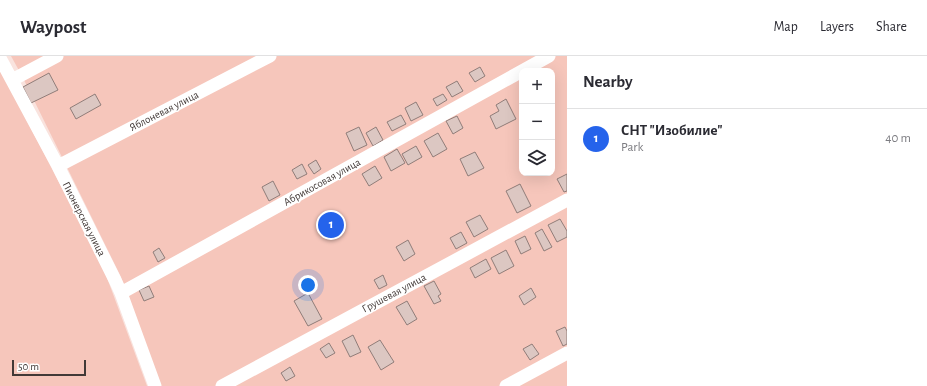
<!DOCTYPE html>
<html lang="en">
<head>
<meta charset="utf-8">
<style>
	body { margin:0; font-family:"Alegreya Sans",sans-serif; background:#f2f2f3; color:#2b2b33 }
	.controls { position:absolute; right:12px; top:12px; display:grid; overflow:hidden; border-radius:8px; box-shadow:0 4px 16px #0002 }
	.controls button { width:36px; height:36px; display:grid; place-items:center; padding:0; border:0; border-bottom:1px solid #e1e1e2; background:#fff; color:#2b2b33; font:20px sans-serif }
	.scale { position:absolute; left:12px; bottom:10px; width:74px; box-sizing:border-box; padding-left:4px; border:2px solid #423937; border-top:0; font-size:11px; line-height:14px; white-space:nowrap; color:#423937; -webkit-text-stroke:3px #fff; paint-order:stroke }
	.you { position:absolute; left:308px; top:229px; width:14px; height:14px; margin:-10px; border:3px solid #fff; border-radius:50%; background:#1a73e8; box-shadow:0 0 0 6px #1a73e833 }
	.badge { display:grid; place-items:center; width:26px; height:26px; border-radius:50%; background:#2563eb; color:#fff; font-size:13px; font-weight:700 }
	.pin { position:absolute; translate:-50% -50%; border:2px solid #fff; box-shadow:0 1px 4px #0006 }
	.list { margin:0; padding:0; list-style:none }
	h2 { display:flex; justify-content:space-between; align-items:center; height:52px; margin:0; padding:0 16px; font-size:17px }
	h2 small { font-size:13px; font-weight:400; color:#7c7c81 }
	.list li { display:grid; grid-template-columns:26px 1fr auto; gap:12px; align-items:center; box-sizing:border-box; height:60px; padding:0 16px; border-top:1px solid #e1e1e2 }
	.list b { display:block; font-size:15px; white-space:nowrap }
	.list p { margin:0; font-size:13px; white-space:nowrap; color:#7c7c81 }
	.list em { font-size:13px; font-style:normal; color:#7c7c81 }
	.icon { flex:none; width:22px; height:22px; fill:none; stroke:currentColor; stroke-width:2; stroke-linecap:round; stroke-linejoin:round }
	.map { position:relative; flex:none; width:567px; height:330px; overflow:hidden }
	header { display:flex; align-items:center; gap:24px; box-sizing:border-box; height:56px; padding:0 20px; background:#fff; border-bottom:1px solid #e1e1e2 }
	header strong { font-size:19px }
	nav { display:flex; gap:22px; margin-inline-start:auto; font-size:14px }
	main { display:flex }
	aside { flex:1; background:#fff }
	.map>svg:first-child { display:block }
	.green { fill:#f6c6bb; fill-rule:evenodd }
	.building { fill:#dcc7c2; stroke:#907d79 }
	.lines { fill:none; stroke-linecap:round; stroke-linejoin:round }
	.minor { stroke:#fff; stroke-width:13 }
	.labels { text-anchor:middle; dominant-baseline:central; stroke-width:3; stroke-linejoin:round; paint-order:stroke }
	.street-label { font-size:11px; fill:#423937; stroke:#fff }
</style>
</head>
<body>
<header>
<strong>Waypost</strong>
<nav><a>Map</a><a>Layers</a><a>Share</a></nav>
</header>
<main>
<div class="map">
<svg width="567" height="330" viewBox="0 0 567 330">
	<rect width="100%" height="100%" fill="#f9e3de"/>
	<path class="green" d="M11,0H567V330H161L121,221L22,20ZM522,15H552V117H522Z
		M0,13L103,211L147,330H0Z"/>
	<path class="building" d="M480,11L485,20L475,26L469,17Z
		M49,17L58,34L31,47L23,31Z
		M457,25L463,35L452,41L446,31Z
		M95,38L101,49L76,63L70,52Z
		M443,38L447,44L437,50L433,43Z
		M506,43L516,63L496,73L490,60L499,55L496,49Z
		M416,46L423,59L411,65L405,52Z
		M401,59L406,68L392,75L387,66Z
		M457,60L463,72L453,78L446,65Z
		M359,71L367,89L354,95L346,77Z
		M376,71L383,84L373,90L366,77Z
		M438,77L447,93L433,101L424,85Z
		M416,90L422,101L408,109L402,98Z
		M397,93L405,107L391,115L384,101Z
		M475,96L484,112L468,120L460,103Z
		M316,104L321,113L314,118L308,109Z
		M302,108L307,118L297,123L292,114Z
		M375,110L382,122L369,130L362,118Z
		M567,118V135L564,136L557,123Z
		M273,125L280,139L269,145L262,131Z
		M520,128L531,150L517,157L506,135Z
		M480,159L488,173L474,181L466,166Z
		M560,163L567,175V181L557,186L548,169Z
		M542,173L552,191L544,195L535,177Z
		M461,176L467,187L456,193L450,182Z
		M525,180L531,193L521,198L515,185Z
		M408,184L415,198L404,205L396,191Z
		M159,192L165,202L158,206L153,196Z
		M506,194L514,210L499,218L491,202Z
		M486,203L491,213L475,222L470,212Z
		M383,219L387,229L379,233L374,224Z
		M434,225L441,238L438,240L441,245L434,248L424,230Z
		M149,230L154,241L144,245L139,234Z
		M531,232L536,241L524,249L519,240Z
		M308,237L322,263L308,270L294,245Z
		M407,245L417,263L407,269L396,251Z
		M565,271L567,275V288L563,290L556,275Z
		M353,279L361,296L350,301L342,285Z
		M380,284L394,306L381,314L368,291Z
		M329,287L335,297L326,302L320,293Z
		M532,288L539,298L530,304L523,293Z
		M290,311L295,320L286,325L281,317Z"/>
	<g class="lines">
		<path class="minor" d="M0,2L58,110L115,224L121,237L155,330
			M522,15L549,0
			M12,24L57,0
			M58,110L270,0
			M121,237L522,15
			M222,330L567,144
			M506,330L567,297"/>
	</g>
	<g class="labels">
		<g class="street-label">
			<text transform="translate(164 55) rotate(-27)">Яблоневая улица</text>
			<text transform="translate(322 126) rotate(-29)">Абрикосовая улица</text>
			<text transform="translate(84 163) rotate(63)">Пионерская улица</text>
			<text transform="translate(394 237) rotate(-28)">Грушевая улица</text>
		</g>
	</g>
</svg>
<div class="controls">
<button>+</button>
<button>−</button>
<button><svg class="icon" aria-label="layers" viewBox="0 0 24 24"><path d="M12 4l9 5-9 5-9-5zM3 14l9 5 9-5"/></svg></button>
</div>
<div class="scale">50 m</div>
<div class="you"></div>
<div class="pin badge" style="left:331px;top:169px">1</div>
</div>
<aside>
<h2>Nearby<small></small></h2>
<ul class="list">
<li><span class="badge">1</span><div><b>СНТ &quot;Изобилие&quot;</b><p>Park</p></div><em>40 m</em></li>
</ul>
</aside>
</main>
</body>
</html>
